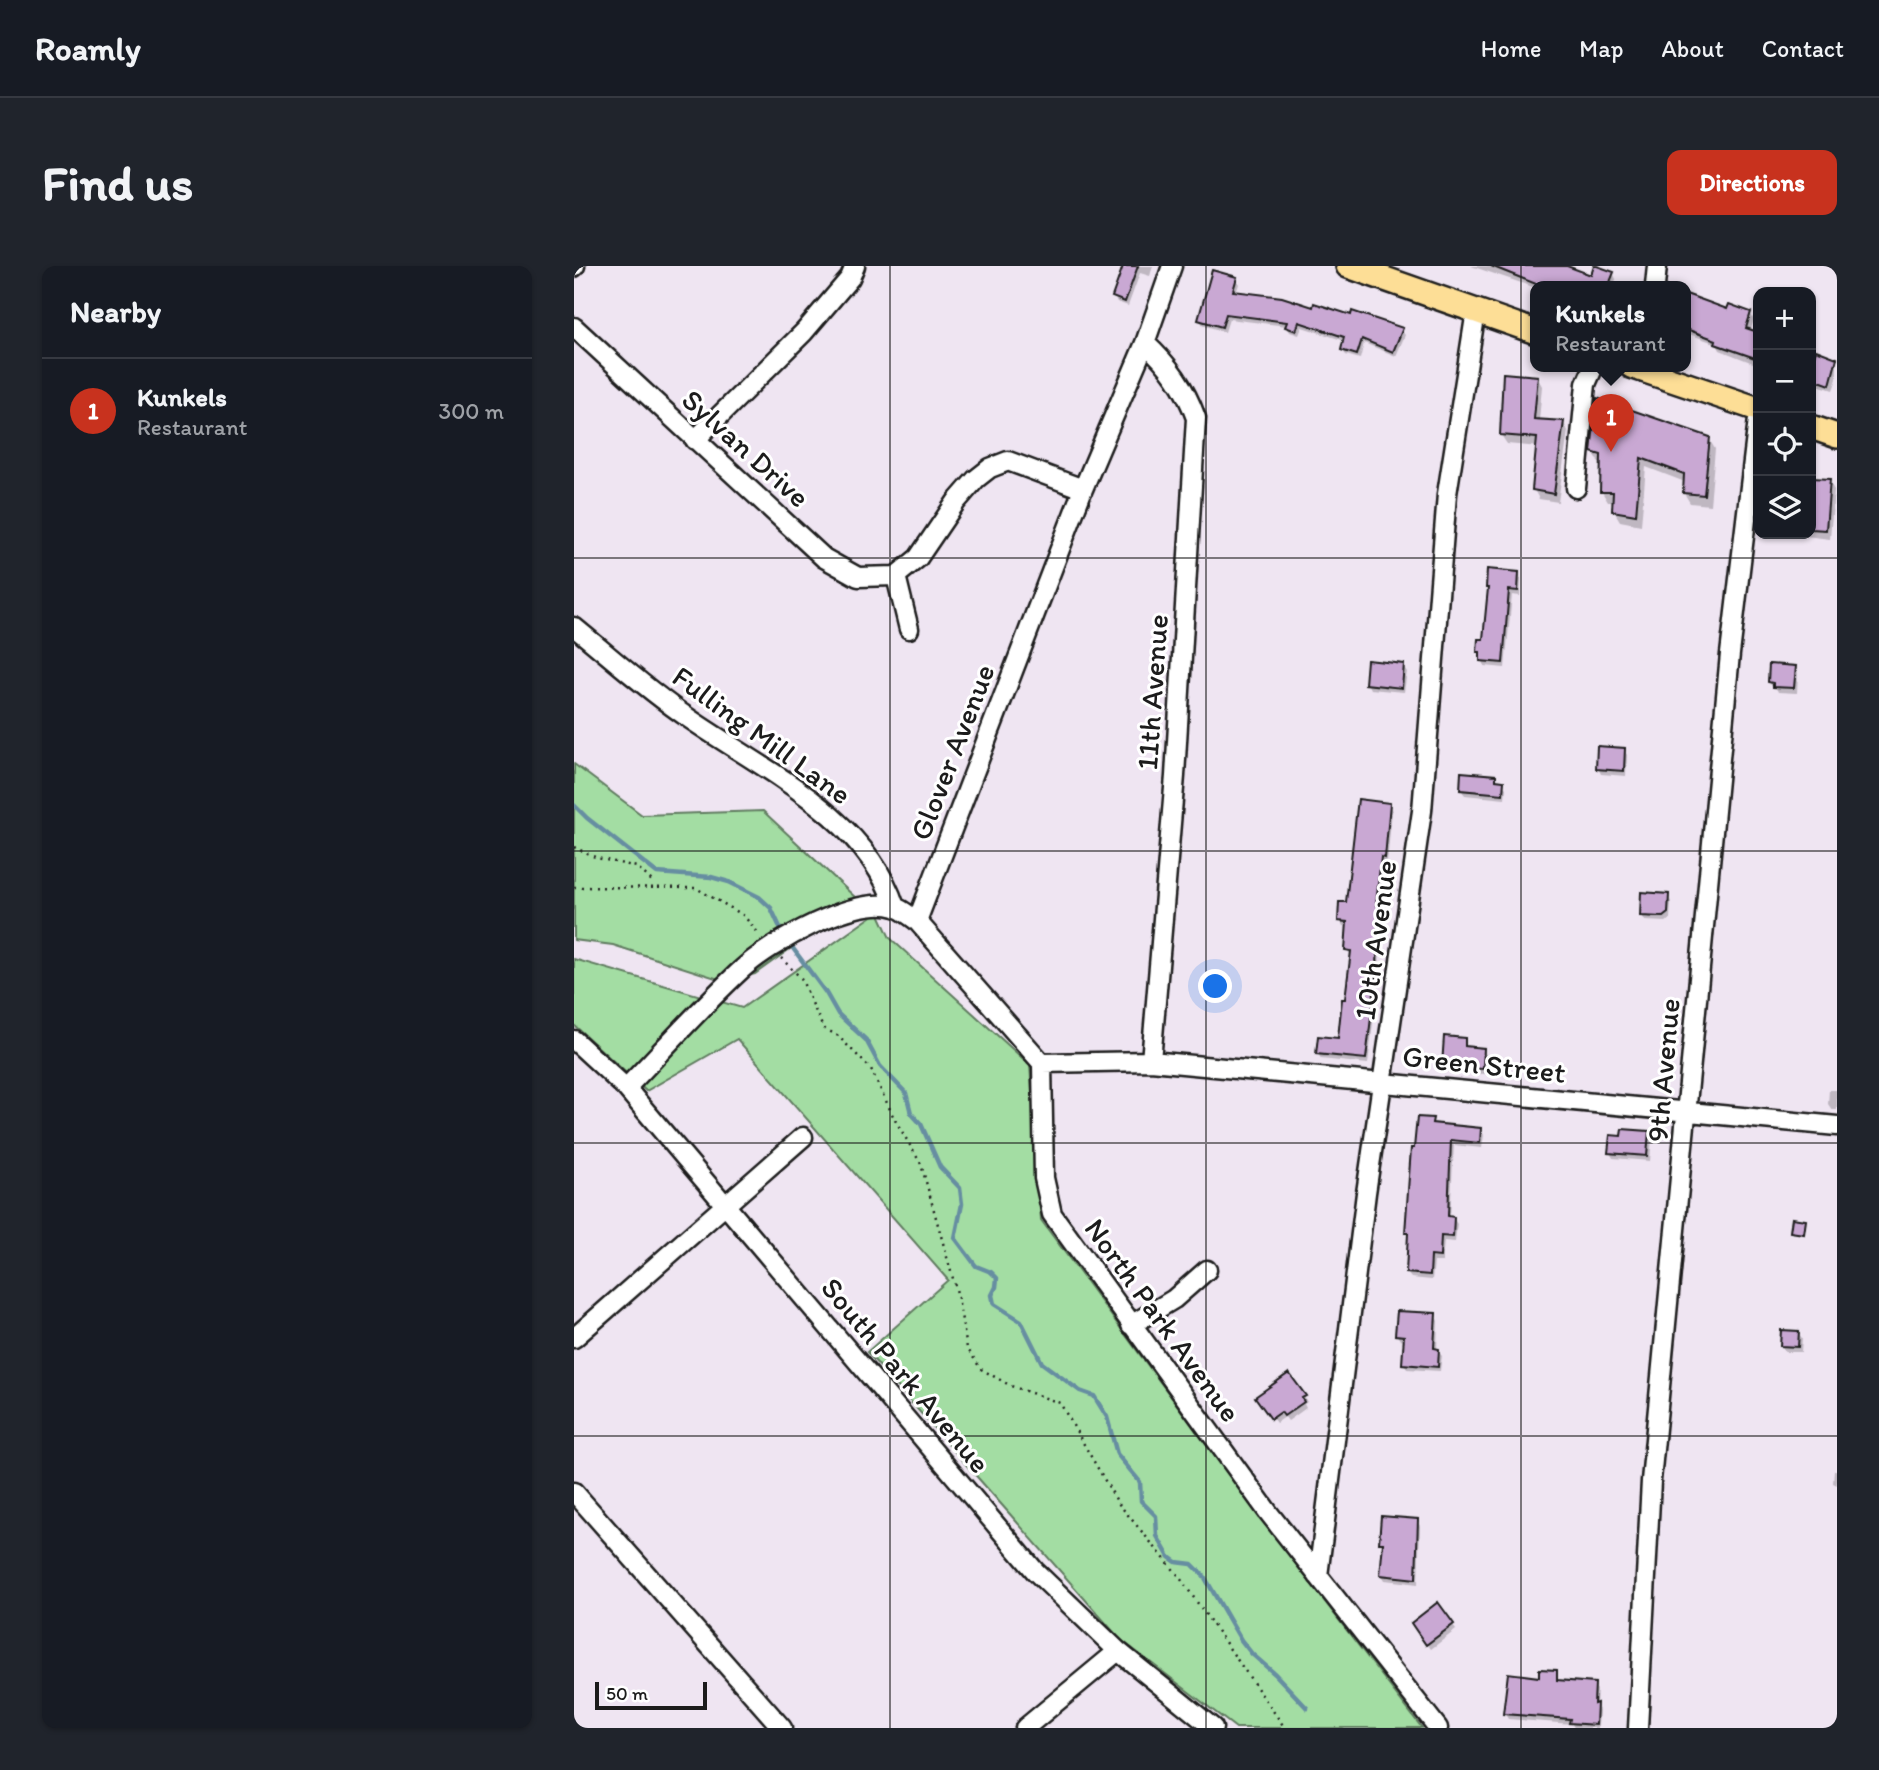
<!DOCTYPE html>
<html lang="en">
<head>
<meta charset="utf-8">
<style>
	body { margin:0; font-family:Itim,sans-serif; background:#20242c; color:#f1f3f6 }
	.controls { position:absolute; right:21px; top:21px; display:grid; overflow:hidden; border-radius:14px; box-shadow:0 2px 5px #0004 }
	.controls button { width:63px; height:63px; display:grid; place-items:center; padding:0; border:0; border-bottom:2px solid #363941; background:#171b24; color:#f1f3f6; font:35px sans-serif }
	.scale { position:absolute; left:21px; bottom:18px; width:112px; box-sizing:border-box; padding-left:7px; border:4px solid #1c1c1c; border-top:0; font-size:19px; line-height:24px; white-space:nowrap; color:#1c1c1c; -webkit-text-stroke:5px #fff; paint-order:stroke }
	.you { position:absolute; left:642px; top:721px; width:24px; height:24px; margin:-18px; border:5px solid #fff; border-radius:50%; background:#1a73e8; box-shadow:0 0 0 10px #1a73e833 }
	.badge { display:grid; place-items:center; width:46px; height:46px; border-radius:50%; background:#c8321e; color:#fff; font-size:23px; font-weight:700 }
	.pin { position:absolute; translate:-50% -58px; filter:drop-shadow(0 2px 4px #0008) }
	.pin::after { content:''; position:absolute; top:37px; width:24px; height:21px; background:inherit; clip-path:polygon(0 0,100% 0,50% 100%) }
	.popup { position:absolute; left:956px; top:15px; width:161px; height:91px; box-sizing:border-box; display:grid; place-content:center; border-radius:14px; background:#171b24; filter:drop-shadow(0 2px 5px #0005); font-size:23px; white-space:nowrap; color:#9ea1a6 }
	.popup b { font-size:26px; color:#f1f3f6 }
	.popup::after { content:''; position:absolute; left:50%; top:100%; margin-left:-14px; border:14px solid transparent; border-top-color:#171b24 }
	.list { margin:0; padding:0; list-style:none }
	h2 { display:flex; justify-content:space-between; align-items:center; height:91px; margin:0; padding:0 28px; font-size:30px }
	h2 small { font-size:23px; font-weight:400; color:#9ea1a6 }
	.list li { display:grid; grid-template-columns:46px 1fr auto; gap:21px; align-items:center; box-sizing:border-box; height:105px; padding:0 28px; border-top:2px solid #363941 }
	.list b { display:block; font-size:26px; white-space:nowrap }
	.list p { margin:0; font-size:23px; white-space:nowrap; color:#9ea1a6 }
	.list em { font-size:23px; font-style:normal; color:#9ea1a6 }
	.icon { flex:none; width:38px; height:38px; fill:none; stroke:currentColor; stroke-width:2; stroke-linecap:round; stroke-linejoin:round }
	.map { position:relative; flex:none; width:1263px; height:1462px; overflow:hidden; border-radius:14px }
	header { display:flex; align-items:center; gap:42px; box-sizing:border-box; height:98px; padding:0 35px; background:#171b24; border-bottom:2px solid #363941 }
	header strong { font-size:33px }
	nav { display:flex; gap:38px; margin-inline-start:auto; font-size:24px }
	.intro { display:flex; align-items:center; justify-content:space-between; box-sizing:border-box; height:168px; padding:0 42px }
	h1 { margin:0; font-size:49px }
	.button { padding:18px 32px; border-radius:14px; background:#c8321e; color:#fff; font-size:24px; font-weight:700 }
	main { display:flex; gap:42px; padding:0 42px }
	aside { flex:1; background:#171b24; border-radius:14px; box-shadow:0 2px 5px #0004 }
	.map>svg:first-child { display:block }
	.green { fill:#a3dda3; stroke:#607c60; stroke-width:2 }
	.shadow { fill:#0003 }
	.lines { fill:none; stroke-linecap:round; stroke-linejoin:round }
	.stream { stroke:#668ea1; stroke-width:4.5 }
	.building { fill:#c9a8d3; stroke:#1c1c1c; stroke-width:2 }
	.minor-casing { stroke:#1c1c1c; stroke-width:23 }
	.major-casing { stroke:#1c1c1c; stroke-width:28 }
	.path { stroke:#1c1c1c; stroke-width:2.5; stroke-dasharray:2 5; stroke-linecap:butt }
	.minor { stroke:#fff; stroke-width:18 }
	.major { stroke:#fdde96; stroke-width:23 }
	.grid { fill:none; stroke:#1c1c1c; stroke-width:2; stroke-opacity:0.55 }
	.labels { text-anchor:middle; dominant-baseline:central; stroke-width:6; stroke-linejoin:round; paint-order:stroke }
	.street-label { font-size:30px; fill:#1c1c1c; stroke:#fff }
</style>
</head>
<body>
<header>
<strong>Roamly</strong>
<nav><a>Home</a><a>Map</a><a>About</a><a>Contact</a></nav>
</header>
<div class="intro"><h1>Find us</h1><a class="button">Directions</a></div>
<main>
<aside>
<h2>Nearby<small></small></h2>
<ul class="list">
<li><span class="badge">1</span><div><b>Kunkels</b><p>Restaurant</p></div><em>300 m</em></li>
</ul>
</aside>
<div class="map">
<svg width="1263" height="1462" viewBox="0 0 1263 1462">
	<rect width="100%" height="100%" fill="#efe5f2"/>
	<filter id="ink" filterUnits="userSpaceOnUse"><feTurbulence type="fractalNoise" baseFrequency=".0143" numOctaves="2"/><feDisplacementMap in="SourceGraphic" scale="14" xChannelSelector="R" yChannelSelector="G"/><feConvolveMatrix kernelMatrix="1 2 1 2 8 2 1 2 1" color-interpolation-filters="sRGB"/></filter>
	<g filter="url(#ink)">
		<path class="green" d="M0,498L68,549L189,545L284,634L181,708L151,715L39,679L0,674Z
			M304,646L316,672L456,799L467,954L681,1245L848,1462H662L546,1373L293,1086L374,1014L163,773L72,825L0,759V693L168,742Z"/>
		<path class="shadow" d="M543,0H579L576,10L566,7L554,40L543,36L540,31L550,2Z
			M897,0H988L1018,11L1039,7L1042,13L1040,20H962V22Z
			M662,13L665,18L662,27L827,64L831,69L822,90L790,77L786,93L772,89L768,84L771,75L728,61L725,69L716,66L713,60L655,53L651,66L629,59L626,54Z
			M1112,30L1154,45L1176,47L1180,54L1176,65L1184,69V99L1146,84L1143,78L1112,67Z
			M1237,86L1263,93V113L1259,124L1237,117Z
			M963,111L968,120L965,155L989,156L994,165L984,236L965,233L960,224L964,181L933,178L927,169Z
			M1135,173L1141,183L1136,239L1116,237L1110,227L1111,216L1072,201L1067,259L1046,255L1040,245V236H1034L1028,226L1029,198L1025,197L1019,186Z
			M1237,213L1255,215L1260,224L1256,273L1215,268H1237Z
			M944,307L947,313L946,330L938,329L931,402L911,400L904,385L911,375L916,325L914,322Z
			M829,400L833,406L830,426L796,423L793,417Z
			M1221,401L1224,407L1223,427L1204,426L1202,422H1199L1195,416Z
			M1050,484L1053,489L1052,510L1027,508L1024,502Z
			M921,511L932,522L931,533L891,529L887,524Z
			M815,539L818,545L813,597L810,596L805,642L807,647L805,709L794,798L747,793L744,787L766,774L778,690L773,684L775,660H769L766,654Z
			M1094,630L1097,636L1096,653L1092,656L1071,655L1068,649Z
			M890,773L893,782L909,783L912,789L911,808L873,806L870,800Z
			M1255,824H1263V844H1258L1254,838Z
			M858,854L861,859L906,863L910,869L908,882L880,879L876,952H879L883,958L881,976L870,975L868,996H860L858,1014L837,1012L833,1007L835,970L833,967Z
			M1074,867L1078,872L1076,895L1039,892L1036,887L1049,871Z
			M861,1049L864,1055L863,1084L868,1090L866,1105L833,1103L829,1097L831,1075L826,1074L823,1069Z
			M1224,1067L1228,1072L1227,1086H1211L1208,1080Z
			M730,1131L733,1136L730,1138L732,1142L714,1155L711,1151L702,1157L687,1137Z
			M1260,1205H1263V1219L1259,1217Z
			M843,1255L846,1260L844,1318L811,1314L808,1309L810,1283L807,1277Z
			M879,1359L882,1364L857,1383L842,1363Z
			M982,1406L985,1416L1020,1419L1023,1424L1022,1439L1025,1444L1024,1462H1000L998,1458L934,1453L931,1448L967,1413Z"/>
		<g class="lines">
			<path class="stream" d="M0,539L13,552L83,607L137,611L155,616L185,631L197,642L210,670
				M215,677L252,727L264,748L292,774L306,800L332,827L337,847L347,858L366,901L386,922L388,938L381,972L402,1000L417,1006L423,1012L422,1021L418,1029L420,1038L447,1055L468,1097L506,1125L520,1130L533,1151L543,1188L566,1216L567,1235L582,1250L583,1270L595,1291L602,1296L618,1298L630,1310L667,1374L678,1388L701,1408L733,1442"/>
		</g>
		<path class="building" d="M549,0H564L551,36L538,31Z
			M917,0H993L1017,9L1020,0H1023L1040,6L1036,16L1043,18L967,20Z
			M638,4L663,11L659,25L708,31L739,41L740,37L777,49L778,45L829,62L819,86L788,73L783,89L767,84L770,71L725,56L722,65L711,61L713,56L652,48L648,61L624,54Z
			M1112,28L1153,43L1155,38L1177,46L1172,62L1184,66V93L1141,78L1142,74L1112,63Z
			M1242,84L1263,92L1256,119L1237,112V99Z
			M929,107L964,110L960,153L990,155L980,228L958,224L963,172L926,169Z
			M1023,132L1136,171L1130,229L1109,227L1110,208L1067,192L1062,249L1038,245L1039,226H1026L1027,189L1017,186Z
			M1237,212L1256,213L1252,264L1237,263Z
			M913,303L945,306L944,325L935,324L929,397L906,395V386H903L904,373H909L914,322H912Z
			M793,394L830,398L828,422L791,418Z
			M1195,398L1222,400L1220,422L1199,421V417L1194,416Z
			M1023,480L1051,482L1050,505L1022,503Z
			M887,506L922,509V514L930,515L929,528L886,524Z
			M784,533L816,537L811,592L807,591L802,639H805L803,702L792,793L742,788L744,770L764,772L768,733H771L777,685L771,684L773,656L764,655L765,636H772Z
			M1067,626L1095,628L1094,647L1089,651L1066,650Z
			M870,770L891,772V780L910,782L909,803L868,800Z
			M843,851L859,852L858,857L907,862L906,877L877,874L874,950L880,951L879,971L867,970L866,991L857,990L856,1009L832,1007L834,967H831L837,882H840Z
			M1048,863L1075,865L1073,890L1034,887L1036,869L1047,870Z
			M1218,952L1232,954L1230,968L1216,966Z
			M823,1045L862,1047L860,1082L865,1083L864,1101L828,1098L830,1070L821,1069Z
			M1207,1064L1225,1065L1224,1081L1206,1080Z
			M715,1107L732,1130L728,1132L730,1136L710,1150L707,1146L697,1153L681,1131Z
			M807,1250L844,1253L842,1313L806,1309L809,1277H805Z
			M864,1336L880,1358L852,1379L837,1357Z
			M965,1403L983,1404V1414L1021,1417L1020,1438L1023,1437L1022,1459L995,1457L996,1453L929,1448L934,1407L965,1411Z"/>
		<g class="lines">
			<g class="minor-casing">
				<path id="minor" d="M0,1L1,0
					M1081,20L1083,0
					M0,61L250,292L284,311L322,310L344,292L382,236L402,213L416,202L434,195L509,223
					M571,77C595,99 611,121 622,152L601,510L577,795
					M121,174L230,66L276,12L281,0
					M1002,222L1012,118L1020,100
					M322,310L335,363
					M0,361C37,391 73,424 113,451C186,502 292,550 321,641
					M343,655L509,223L571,77L598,0
					M0,774L52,822L461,1305L544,1385L639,1462
					M468,797L577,795L1263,860
					M52,822C90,783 127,741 167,704C196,677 282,628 321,641C328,643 337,651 343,655L468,797L470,912L478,948L694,1246L864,1462
					M557,1059L600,1033L633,1004
					M0,1072L229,871
					M0,1226L208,1462
					M744,1310L792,927L848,545L873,228L902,45
					M451,1462L544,1385
					M1064,1462L1077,1215L1156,388L1184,153"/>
			</g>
			<g class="major-casing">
				<path id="major" d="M774,0L962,66
					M1057,100L1184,143
					M1237,161L1263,170"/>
			</g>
			<path class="path" d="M0,581L23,592L63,601L80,617
				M0,621L122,622L169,649L186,669
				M207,692L227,712L249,762L263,769L297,803L320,852L347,898L383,1027L393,1082L407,1103L437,1120L486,1137L544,1237L604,1309L711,1462"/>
			<use href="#minor" class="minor"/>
			<use href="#major" class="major"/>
		</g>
	</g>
	<path class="grid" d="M316,0V1462M632,0V1462M947,0V1462M0,292H1263M0,585H1263M0,877H1263M0,1170H1263"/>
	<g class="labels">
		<g class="street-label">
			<text transform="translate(172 182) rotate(42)">Sylvan Drive</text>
			<text transform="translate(578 426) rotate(-86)">11th Avenue</text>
			<text transform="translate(188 469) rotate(36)">Fulling Mill Lane</text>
			<text transform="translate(378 486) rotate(-69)">Glover Avenue</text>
			<text transform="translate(801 674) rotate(-82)">10th Avenue</text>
			<text transform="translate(910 798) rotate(6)">Green Street</text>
			<text transform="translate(1089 804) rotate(-85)">9th Avenue</text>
			<text transform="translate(589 1054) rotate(54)">North Park Avenue</text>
			<text transform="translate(332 1109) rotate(50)">South Park Avenue</text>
		</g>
	</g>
</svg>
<div class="controls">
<button>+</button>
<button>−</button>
<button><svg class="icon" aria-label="locate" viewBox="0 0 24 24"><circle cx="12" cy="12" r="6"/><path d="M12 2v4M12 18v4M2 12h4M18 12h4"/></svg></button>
<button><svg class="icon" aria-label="layers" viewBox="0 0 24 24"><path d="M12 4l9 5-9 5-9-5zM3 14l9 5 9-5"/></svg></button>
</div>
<div class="scale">50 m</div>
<div class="you"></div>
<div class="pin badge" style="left:1037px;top:186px">1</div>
<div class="popup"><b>Kunkels</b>Restaurant</div>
</div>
</main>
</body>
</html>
